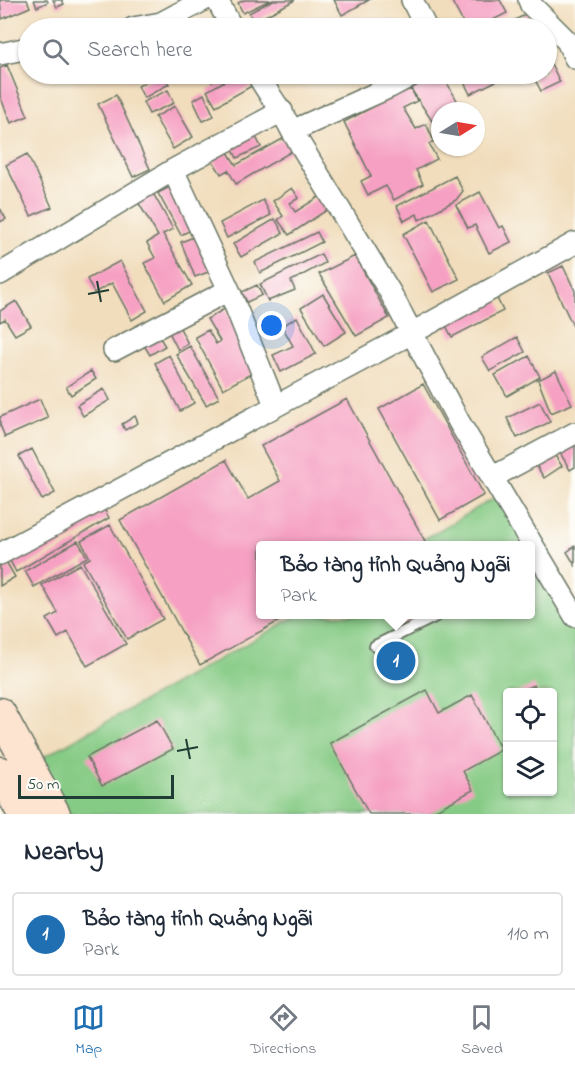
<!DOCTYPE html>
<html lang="en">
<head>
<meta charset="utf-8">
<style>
	body { margin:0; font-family:"Indie Flower",sans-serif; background:#f6f6f7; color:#1f2937 }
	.controls { position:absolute; right:18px; bottom:18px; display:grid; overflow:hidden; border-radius:6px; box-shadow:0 2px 4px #0004 }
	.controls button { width:54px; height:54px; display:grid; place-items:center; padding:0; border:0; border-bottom:2px solid #e0e1e3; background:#fff; color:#1f2937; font:30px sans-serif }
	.compass { position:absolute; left:431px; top:102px; width:54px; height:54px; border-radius:50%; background:#fff; box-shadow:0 2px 4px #0004; rotate:79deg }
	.scale { position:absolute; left:18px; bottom:15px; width:156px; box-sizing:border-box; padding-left:6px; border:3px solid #1f3d34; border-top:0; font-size:16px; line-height:21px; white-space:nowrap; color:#1f3d34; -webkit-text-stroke:4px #fdfcf7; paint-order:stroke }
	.you { position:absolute; left:272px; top:326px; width:21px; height:21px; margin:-15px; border:4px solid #fff; border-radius:50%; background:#1a73e8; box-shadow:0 0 0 9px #1a73e833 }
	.badge { display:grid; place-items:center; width:39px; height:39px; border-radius:50%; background:#1f6fb2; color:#fff; font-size:20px; font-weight:700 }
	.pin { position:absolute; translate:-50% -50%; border:3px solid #fff; box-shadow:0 2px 6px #0006 }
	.popup { position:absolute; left:256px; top:541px; width:279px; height:78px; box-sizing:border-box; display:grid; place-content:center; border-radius:6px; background:#fff; filter:drop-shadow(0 2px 4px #0005); font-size:20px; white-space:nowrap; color:#747a83 }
	.popup b { font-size:22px; color:#1f2937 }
	.popup::after { content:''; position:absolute; left:50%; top:100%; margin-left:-12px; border:12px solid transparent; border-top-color:#fff }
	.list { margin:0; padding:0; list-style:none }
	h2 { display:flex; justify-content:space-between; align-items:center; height:78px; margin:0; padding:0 24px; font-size:26px }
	h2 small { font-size:20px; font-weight:400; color:#747a83 }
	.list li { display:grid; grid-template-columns:39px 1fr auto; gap:18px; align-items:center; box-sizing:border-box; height:84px; margin:0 12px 12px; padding:0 12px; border:2px solid #e0e1e3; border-radius:6px }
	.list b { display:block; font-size:22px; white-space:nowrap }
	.list p { margin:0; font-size:20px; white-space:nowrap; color:#747a83 }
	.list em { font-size:20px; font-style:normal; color:#747a83 }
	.icon { flex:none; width:33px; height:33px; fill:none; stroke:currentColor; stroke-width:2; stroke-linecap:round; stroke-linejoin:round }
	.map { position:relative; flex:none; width:575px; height:814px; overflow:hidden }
	.search { position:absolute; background:#fff; box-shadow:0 2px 4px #0004; left:18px; right:18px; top:18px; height:66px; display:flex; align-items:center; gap:15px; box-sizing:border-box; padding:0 21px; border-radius:33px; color:#747a83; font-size:22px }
	.sheet { height:174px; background:#fff }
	nav { display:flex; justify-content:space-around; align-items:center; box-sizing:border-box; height:84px; border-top:2px solid #e0e1e3; background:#fff; font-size:16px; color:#747a83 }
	nav a { display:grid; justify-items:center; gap:3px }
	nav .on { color:#1f6fb2 }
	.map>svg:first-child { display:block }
	.green { fill:#86cb85; stroke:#52845c; stroke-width:1.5; fill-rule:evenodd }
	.building { fill:#f6a1c3 }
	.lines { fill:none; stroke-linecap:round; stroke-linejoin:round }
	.service-casing { stroke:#687564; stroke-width:14 }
	.minor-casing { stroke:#687564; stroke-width:24 }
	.secondary-casing { stroke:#687564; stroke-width:33 }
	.service { stroke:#fff; stroke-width:10 }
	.minor { stroke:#fff; stroke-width:21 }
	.secondary { stroke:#fde4d1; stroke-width:30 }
	.ticks { fill:none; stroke:#1f3d34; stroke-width:2 }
</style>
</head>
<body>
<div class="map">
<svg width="575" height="814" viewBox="0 0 575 814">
	<rect width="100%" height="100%" fill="#fdfcf7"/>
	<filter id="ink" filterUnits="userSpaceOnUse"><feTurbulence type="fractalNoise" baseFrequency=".0167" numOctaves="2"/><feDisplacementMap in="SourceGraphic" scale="12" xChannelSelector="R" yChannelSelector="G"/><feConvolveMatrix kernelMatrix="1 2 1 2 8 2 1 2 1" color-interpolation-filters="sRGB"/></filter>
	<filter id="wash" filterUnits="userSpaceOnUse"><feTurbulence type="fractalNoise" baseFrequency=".008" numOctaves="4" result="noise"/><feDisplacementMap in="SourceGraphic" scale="24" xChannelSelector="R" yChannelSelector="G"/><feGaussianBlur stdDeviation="1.35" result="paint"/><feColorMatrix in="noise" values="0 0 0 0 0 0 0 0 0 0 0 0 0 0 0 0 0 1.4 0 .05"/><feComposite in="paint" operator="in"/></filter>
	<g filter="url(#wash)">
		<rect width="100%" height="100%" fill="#f1ddbc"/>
		<path class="green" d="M501,494L575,616V814H68L38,760L298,615L531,614V546L414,545ZM508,692H552V792H508Z"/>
		<g id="blocks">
			<path class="building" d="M0,0H27L30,7L2,19Z
				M34,0H47L48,2L37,7Z
				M53,0H62L64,4L57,7Z
				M244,0H270L243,13L238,3Z
				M273,0H295L254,22L249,13Z
				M334,0H369L342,15Z
				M451,0H500L507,13L477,28H466Z
				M530,12L538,26L534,28H506L504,26Z
				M218,20L223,28H202Z
				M550,62L560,82L541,91L532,74H546V63Z
				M7,65L28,116L11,123L0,96V68Z
				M127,74H138L139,76L130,80Z
				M159,74H162L169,84L144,98L138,86Z
				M207,74H225L212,82Z
				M237,74H251L257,83L216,106L207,91Z
				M435,74H442L463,111H440V133L411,89L417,101L403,108L416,129L426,124L434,141L429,144L437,159L416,170L423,184L394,200L386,186L368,195L361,181L371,176L344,122L390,98L411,89Z
				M460,74H510L470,94Z
				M168,90L174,103L149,114L143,102Z
				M204,94L214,116L203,121L193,100Z
				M116,95L150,169L133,177L98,104Z
				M175,106L193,137L173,149L155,117Z
				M253,131L261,147L237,158L229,142Z
				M286,137L294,150L236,184L228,170L221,174L211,158L226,149L236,165Z
				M27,154L52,207L31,216L6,165Z
				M455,176L463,191L456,200L419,220L417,214L404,221L397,206Z
				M174,185L197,227L181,235L158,193Z
				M149,186L173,229L163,234L192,285L165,301L144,263L155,258L147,243L158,236L134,195Z
				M292,188L299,198L290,203L295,212L325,193L333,206L289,235L278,220L283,216L273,201Z
				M480,192L499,228L503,226L511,242L489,253L475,225L468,228L456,205Z
				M263,200L271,215L227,238L220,223Z
				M0,208L6,219L0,222Z
				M275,219L283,233L241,257L233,244Z
				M429,220L459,279L433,292L403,234Z
				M317,232L322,242L260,273L255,262Z
				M196,236L211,271L195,277L181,242Z
				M321,254L325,263L291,281L295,290L268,301L260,284Z
				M355,256L389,318L356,336L319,274Z
				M120,261L147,311L132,320L112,283L94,293L87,279Z
				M563,266L575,291V325L573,326L548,273Z
				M257,285L262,295L247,302L242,292Z
				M323,294L346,332L324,346L301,308Z
				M495,294L503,311L452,337L443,320Z
				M16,301L31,326L15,335L5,319L0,322V311Z
				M226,308L260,369L223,389L195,337L208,330L216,344L220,341L207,319Z
				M297,317L316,354L281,372L273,355L293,346L282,326Z
				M177,322L188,344L178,350L167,328Z
				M155,330L165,346L150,355L140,339Z
				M517,337L525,352L490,371L482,357Z
				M190,346L219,398L206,405L176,354Z
				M169,355L194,403L180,411L155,363Z
				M529,356L540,377L507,396L495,375Z
				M91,371L96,379L71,395L66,387Z
				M556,371L572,404L551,413L538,380Z
				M423,384L484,495L440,520L379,409Z
				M104,389L110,400L83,416L77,405Z
				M40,399L48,418L5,437L0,425V417Z
				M347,399L425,541L416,546H261V615H290L200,665L120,520L226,460L248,499L280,481L261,446Z
				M540,402L550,422L517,438L507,418Z
				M135,416L138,423L125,430L122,424Z
				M575,439V467L570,470L558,449Z
				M32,449L55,493L42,500L19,456Z
				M554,454L562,466L544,478L536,465Z
				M102,505L109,518L16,572L9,559Z
				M110,525L163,619L127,639L83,562L90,558L81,541Z
				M78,541L87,557L34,587L25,571Z
				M575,546V565L567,552Z
				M4,558L15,577L0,586V561Z
				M80,564L126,644L87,666L68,632L58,638L47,619L58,613L42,585Z
				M393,615H428L399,628Z
				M534,685L537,692H517Z
				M427,690L439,713L472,695L501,750L463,771L473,790L429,814H369L330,743Z
				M157,720L173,749L102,786L87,757Z"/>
		</g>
	</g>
	<g filter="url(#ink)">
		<use href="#blocks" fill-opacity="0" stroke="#687564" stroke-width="1.5"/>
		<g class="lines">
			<g class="service-casing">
				<path id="service" d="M375,646L440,614"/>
			</g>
			<g class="minor-casing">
				<path id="minor" d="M217,0L232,28
					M412,0L426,28
					M529,0L531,5L567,41L575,58
					M133,28L161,23L204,0
					M0,54L28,48
					M257,74C268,94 282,110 292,131L390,292L459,422L575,616
					M292,131L390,87L414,74
					M173,170L229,290L275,405
					M0,274L173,170L282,111
					M114,350L229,290
					M493,477L575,433
					M0,554L412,333L575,243"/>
			</g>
			<g class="secondary-casing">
				<path id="secondary" d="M0,713L55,814
					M0,772L23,814"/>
			</g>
			<use href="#service" class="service"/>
			<use href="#minor" class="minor"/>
			<use href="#secondary" class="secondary"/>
		</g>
	</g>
	<path class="ticks" d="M97,281L101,302M88,294L109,290M186,739L190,759M177,751L198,747"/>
</svg>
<div class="controls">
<button><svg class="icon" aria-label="locate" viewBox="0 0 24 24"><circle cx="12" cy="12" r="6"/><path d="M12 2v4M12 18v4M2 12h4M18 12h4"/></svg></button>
<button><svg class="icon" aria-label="layers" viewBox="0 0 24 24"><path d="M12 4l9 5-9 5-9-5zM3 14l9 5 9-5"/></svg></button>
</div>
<svg class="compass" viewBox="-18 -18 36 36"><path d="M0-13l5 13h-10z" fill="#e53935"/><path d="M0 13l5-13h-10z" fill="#747a83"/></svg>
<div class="scale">50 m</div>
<div class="you"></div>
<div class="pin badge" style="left:396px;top:661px">1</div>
<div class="popup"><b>Bảo tàng tỉnh Quảng Ngãi</b>Park</div>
<div class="search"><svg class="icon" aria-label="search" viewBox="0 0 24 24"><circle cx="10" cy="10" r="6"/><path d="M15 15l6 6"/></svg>Search here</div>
</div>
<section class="sheet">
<h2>Nearby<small></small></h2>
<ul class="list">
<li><span class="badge">1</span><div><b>Bảo tàng tỉnh Quảng Ngãi</b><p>Park</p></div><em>110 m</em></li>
</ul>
</section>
<nav>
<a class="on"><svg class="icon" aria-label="map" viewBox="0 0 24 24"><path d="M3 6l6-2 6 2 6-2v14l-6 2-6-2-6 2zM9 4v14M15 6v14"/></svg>Map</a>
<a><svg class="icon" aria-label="directions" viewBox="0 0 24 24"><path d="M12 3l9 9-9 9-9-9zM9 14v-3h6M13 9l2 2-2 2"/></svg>Directions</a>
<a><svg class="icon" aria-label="saved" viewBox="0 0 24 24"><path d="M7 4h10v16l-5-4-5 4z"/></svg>Saved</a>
</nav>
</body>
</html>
